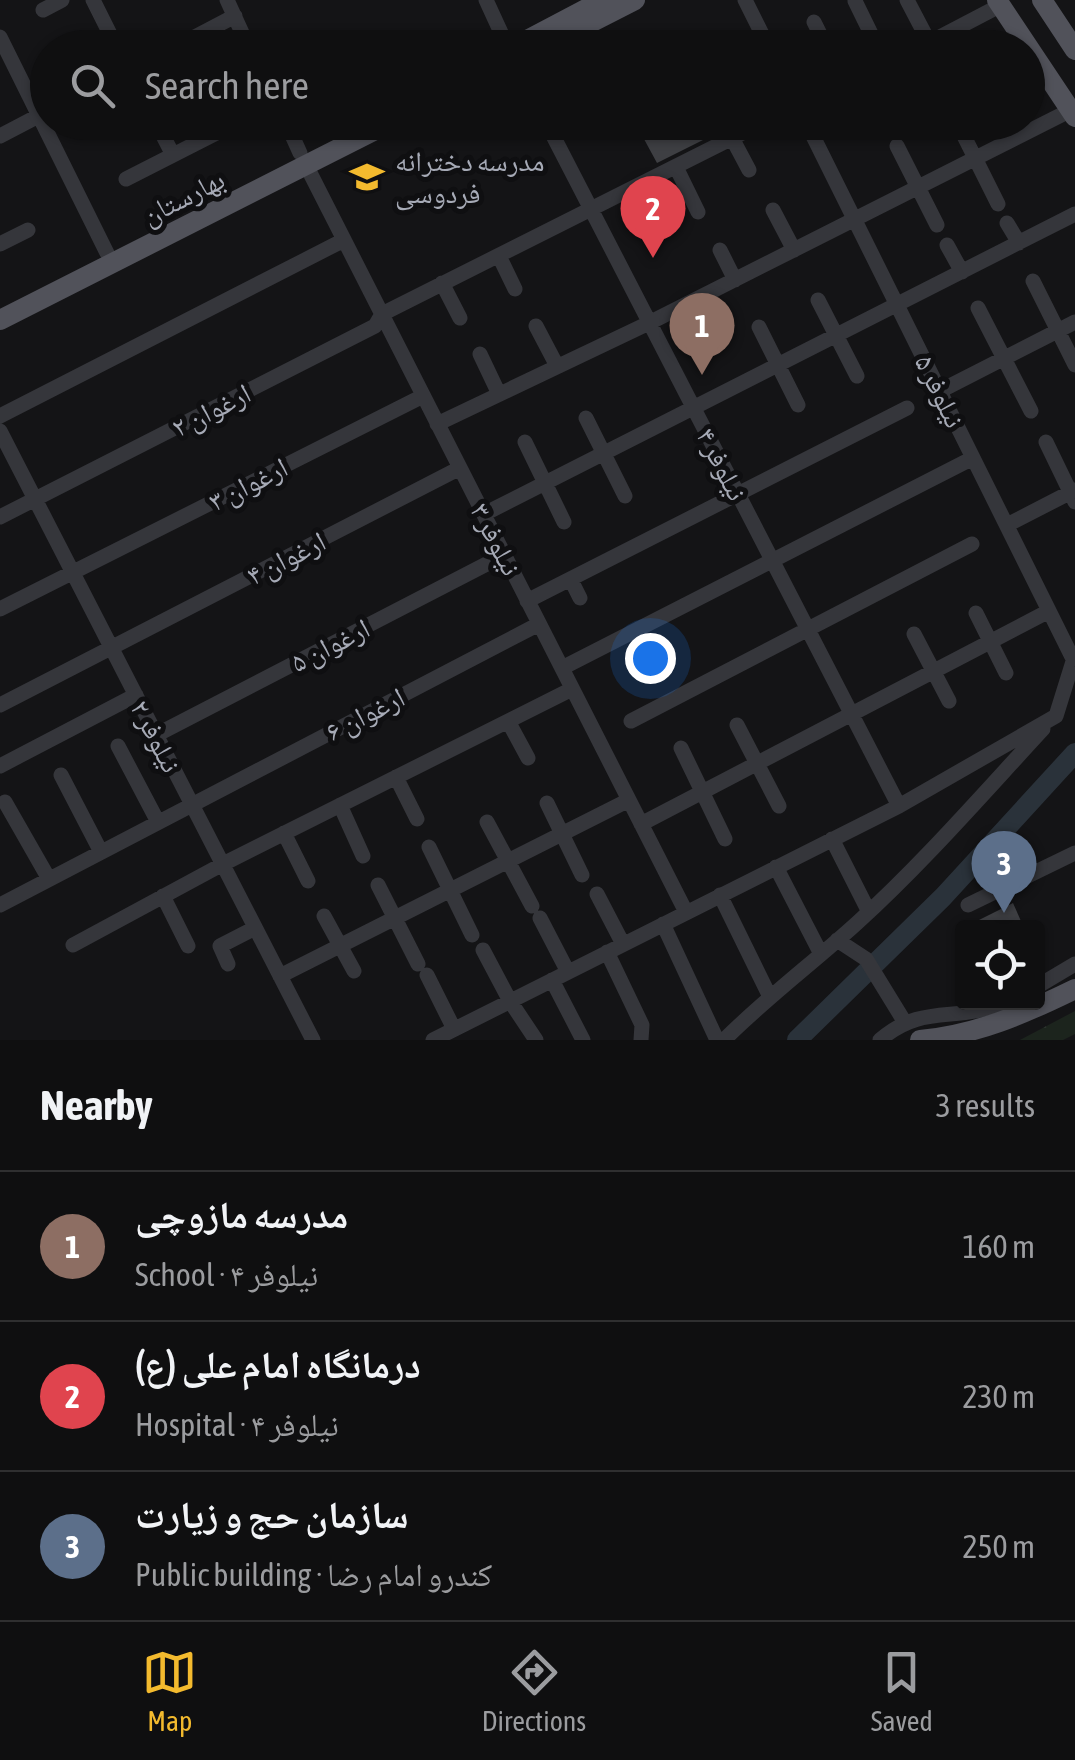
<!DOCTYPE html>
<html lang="en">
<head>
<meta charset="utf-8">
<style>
	body { margin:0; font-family:"Asap Condensed","Noto Naskh Arabic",sans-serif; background:#181819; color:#f1f3f6 }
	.controls { position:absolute; right:30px; bottom:30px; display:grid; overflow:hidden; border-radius:10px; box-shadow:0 2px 8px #0004 }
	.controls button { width:90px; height:90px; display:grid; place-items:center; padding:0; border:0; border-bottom:2px solid #2f2f30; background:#0f0f10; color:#f1f3f6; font:50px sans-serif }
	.you { position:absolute; left:650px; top:658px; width:35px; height:35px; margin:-25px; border:8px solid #fff; border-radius:50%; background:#1a73e8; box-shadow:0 0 0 15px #1a73e833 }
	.badge { display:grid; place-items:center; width:65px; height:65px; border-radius:50%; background:#f3ba2e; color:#fff; font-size:32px; font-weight:700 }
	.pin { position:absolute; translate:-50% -82px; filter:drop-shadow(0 2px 5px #0008) }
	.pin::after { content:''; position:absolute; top:52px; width:35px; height:30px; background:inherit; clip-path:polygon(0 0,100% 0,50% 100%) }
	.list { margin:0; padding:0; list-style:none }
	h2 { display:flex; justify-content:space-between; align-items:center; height:130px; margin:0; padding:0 40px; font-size:42px }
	h2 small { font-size:32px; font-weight:400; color:#9b9c9f }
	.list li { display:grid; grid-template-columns:65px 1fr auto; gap:30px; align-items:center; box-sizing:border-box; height:150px; padding:0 40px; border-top:2px solid #2f2f30 }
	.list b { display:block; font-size:38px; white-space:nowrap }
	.list p { margin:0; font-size:32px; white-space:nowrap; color:#9b9c9f }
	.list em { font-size:32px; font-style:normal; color:#9b9c9f }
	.icon { flex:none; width:55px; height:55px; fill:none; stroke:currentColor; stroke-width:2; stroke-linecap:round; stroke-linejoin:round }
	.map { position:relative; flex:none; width:1075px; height:1040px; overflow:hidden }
	.search { position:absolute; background:#0f0f10; box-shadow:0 2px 8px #0004; left:30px; right:30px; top:30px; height:110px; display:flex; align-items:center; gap:25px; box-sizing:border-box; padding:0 35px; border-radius:55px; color:#9b9c9f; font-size:38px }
	.sheet { height:580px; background:#0f0f10 }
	nav { display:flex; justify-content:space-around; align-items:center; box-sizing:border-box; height:140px; border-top:2px solid #2f2f30; background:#0f0f10; font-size:28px; color:#9b9c9f }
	nav a { display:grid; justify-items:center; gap:5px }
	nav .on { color:#f3ba2e }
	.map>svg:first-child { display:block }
	.forest { fill:url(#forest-crowns) }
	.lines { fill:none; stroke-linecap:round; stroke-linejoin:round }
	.river { stroke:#2a323a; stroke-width:20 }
	.building { fill:#3e3f43 }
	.minor { stroke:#35363b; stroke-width:15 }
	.major { stroke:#51525a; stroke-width:20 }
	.labels { text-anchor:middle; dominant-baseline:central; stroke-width:10; stroke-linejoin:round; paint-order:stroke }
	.poi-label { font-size:28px; fill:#a6aab6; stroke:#0f0f11; text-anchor:start }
	.street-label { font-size:28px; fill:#a6aab6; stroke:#0f0f11 }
</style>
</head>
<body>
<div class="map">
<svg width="1075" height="1040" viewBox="0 0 1075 1040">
	<defs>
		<pattern id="forest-crowns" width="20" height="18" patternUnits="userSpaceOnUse" patternTransform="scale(2.5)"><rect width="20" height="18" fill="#1c241d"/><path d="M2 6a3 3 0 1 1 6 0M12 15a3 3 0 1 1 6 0" fill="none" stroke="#3a413c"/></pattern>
	</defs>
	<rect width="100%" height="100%" fill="#141416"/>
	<path class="forest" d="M1075,1011V1034L1063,1040H1020Z"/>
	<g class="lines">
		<path class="river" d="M797,1040L943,897L1075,753"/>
	</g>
	<path class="building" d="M648,122H707L713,135L657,163L638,128Z
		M1013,903L1024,928H963Z"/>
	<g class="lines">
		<path class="minor" d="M93,0L117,48
			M227,0L249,48
			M486,0L508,48
			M745,0L769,48
			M907,0L929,42
			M855,1L878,48
			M43,10L62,0
			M814,22L827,48
			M0,37L107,253
			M174,48L235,16
			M919,48L1001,5
			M156,122L173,155
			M286,122L300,153
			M546,122L899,806
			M806,122L1073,659
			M957,122L998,204
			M0,136L44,113
			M732,138L749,170
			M897,146L937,225
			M306,165L686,912
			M676,167L698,212
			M126,179L234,124
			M773,210L794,250
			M1007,223L1019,243
			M0,244L28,230
			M947,245L962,272
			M720,250L735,280
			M499,256L515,289
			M1033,281L1075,365
			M442,283L460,318
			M818,300L857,376
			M978,308L1031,411
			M536,326L557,366
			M759,327L798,405
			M480,354L499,394
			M940,391L1075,322
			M0,416L344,240
			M586,418L625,496
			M437,424L649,323L1071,110
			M0,431L313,1040
			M525,442L564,522
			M1046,442L1075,502
			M484,514L1075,214
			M0,517L375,326L382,314L764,122
			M1007,525L1075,490
			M571,580L580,598
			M527,601L907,408
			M0,609L423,396
			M976,613L1006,673
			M914,634L949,701
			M562,668L973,458
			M0,705L460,468
			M508,721L528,758
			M631,721L972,544
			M737,725L779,806
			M156,735L504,555
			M118,746L158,822
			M681,748L725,839
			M0,766L136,695
			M61,775L101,852
			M396,777L417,819
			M5,802L49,879
			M547,803L582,875
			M340,805L363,856
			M487,822L532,906
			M641,824L1049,611
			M284,833L308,881
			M832,839L869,912
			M429,847L472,935
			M776,867L821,954
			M378,885L418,964
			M597,894L623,944
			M720,895L770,997
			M163,896L188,946
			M0,905L539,624
			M968,905L1075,853
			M324,916L354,971
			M540,918L568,972
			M663,924L717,1040
			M837,940L866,959L904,1021
			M73,945L223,864L572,689
			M483,950L510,1001L536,1040
			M607,952L642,1025L641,1040
			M228,964L220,946L255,928
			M427,975L454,1029
			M280,976L629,800
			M552,980L583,1040
			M1038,986L1075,964
			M433,1040L899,806L1056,716L1075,655
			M724,1040C766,998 813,963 857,923C923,863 982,795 1043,729
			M880,1040C924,1002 957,1024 1004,1002"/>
		<path class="major" d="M997,0L1075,117
			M1042,0L1075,50
			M512,48L603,0
			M541,48L635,0
			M0,320L391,122
			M920,1040C976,1035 1024,1014 1075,989"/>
	</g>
	<defs>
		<g id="school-bare" transform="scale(2.7)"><path d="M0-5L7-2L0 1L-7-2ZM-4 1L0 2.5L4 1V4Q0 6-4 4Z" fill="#f3ba2e" stroke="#0f0f11" stroke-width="2.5" paint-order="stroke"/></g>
	</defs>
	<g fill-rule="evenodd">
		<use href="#school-bare" x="367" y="177"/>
	</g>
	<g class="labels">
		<g class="poi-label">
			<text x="395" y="161">مدرسه دخترانه<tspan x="395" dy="32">فردوسی</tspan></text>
		</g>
		<g class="street-label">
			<text transform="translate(183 197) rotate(-27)">بهارستان</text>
			<text transform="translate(940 391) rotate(64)">نیلوفر ۵</text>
			<text transform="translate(211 410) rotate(-27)">ارغوان ۲</text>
			<text transform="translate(722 464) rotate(63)">نیلوفر ۴</text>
			<text transform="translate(248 484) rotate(-27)">ارغوان ۳</text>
			<text transform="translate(496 539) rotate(63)">نیلوفر ۳</text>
			<text transform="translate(286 558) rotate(-27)">ارغوان ۴</text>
			<text transform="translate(330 645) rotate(-27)">ارغوان ۵</text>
			<text transform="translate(365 714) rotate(-27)">ارغوان ۶</text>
			<text transform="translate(156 736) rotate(63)">نیلوفر ۲</text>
		</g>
	</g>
</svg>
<div class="controls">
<button><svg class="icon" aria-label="locate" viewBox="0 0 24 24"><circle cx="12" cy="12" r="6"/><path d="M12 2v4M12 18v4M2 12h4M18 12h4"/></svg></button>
</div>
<div class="you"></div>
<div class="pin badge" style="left:702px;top:375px;background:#8d6e63">1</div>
<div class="pin badge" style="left:653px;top:258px;background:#e0444e">2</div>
<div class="pin badge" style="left:1004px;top:913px;background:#5c6f8a">3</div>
<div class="search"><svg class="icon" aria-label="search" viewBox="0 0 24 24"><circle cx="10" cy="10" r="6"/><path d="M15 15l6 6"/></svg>Search here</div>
</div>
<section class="sheet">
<h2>Nearby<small>3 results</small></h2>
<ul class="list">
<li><span class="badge" style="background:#8d6e63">1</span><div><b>مدرسه مازوچی</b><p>School · نیلوفر ۴</p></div><em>160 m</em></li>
<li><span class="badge" style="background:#e0444e">2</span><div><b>درمانگاه امام علی (ع)</b><p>Hospital · نیلوفر ۴</p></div><em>230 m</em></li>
<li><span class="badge" style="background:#5c6f8a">3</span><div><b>سازمان حج و زیارت</b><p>Public building · کندرو امام رضا</p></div><em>250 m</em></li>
</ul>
</section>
<nav>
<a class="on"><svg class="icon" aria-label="map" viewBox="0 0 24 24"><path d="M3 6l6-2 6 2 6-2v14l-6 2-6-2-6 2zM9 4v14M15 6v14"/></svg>Map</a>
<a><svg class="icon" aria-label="directions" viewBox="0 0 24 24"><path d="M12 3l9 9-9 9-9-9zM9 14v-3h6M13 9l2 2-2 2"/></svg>Directions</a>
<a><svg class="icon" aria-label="saved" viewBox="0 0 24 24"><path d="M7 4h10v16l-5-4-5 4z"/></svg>Saved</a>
</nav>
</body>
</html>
